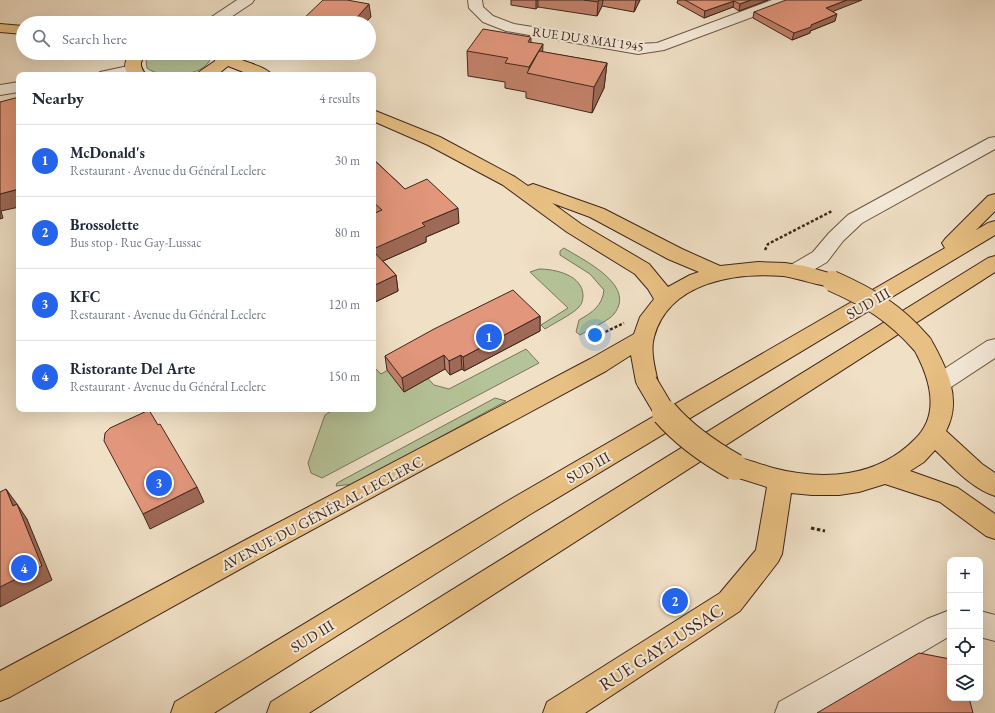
<!DOCTYPE html>
<html lang="en">
<head>
<meta charset="utf-8">
<style>
	body { margin:0; font-family:"EB Garamond",serif; background:#f2f2f3; color:#1f2937 }
	.controls { position:absolute; right:12px; bottom:12px; display:grid; overflow:hidden; border-radius:8px; box-shadow:0 4px 16px #0002 }
	.controls button { width:36px; height:36px; display:grid; place-items:center; padding:0; border:0; border-bottom:1px solid #e0e1e3; background:#fff; color:#1f2937; font:20px sans-serif }
	.you { position:absolute; left:595px; top:335px; width:14px; height:14px; margin:-10px; border:3px solid #fff; border-radius:50%; background:#1a73e8; box-shadow:0 0 0 6px #1a73e833 }
	.badge { display:grid; place-items:center; width:26px; height:26px; border-radius:50%; background:#2563eb; color:#fff; font-size:13px; font-weight:700 }
	.pin { position:absolute; translate:-50% -50%; border:2px solid #fff; box-shadow:0 1px 4px #0006 }
	.list { margin:0; padding:0; list-style:none }
	h2 { display:flex; justify-content:space-between; align-items:center; height:52px; margin:0; padding:0 16px; font-size:17px }
	h2 small { font-size:13px; font-weight:400; color:#747a83 }
	.list li { display:grid; grid-template-columns:26px 1fr auto; gap:12px; align-items:center; box-sizing:border-box; height:72px; padding:0 16px; border-top:1px solid #e0e1e3 }
	.list b { display:block; font-size:15px; white-space:nowrap }
	.list p { margin:0; font-size:13px; white-space:nowrap; color:#747a83 }
	.list em { font-size:13px; font-style:normal; color:#747a83 }
	.icon { flex:none; width:22px; height:22px; fill:none; stroke:currentColor; stroke-width:2; stroke-linecap:round; stroke-linejoin:round }
	.map { position:relative; flex:none; width:995px; height:713px; overflow:hidden }
	.search { position:absolute; background:#fff; box-shadow:0 4px 16px #0002; left:16px; top:16px; width:360px; height:44px; display:flex; align-items:center; gap:10px; box-sizing:border-box; padding:0 14px; border-radius:22px; color:#747a83; font-size:15px }
	.panel { position:absolute; background:#fff; box-shadow:0 4px 16px #0002; left:16px; top:72px; width:360px; height:340px; border-radius:8px }
	.map>svg:first-child { display:block }
	.green { fill:#b5c398; stroke:#7a745a }
	.lines { fill:none; stroke-linecap:round; stroke-linejoin:round }
	.minor-casing { stroke:#6a5446; stroke-width:2 }
	.major-casing { stroke:#3e261c; stroke-width:2 }
	.highway-casing { stroke:#3e261c; stroke-width:2 }
	.path-far1 { stroke:#3e261c; stroke-width:2.5; stroke-dasharray:3 2; stroke-linecap:butt }
	.path { stroke:#3e261c; stroke-width:3; stroke-dasharray:3.5 2.5; stroke-linecap:butt }
	.minor { fill:#f5ebda; fill-rule:evenodd }
	.major { fill:#e8c083; fill-rule:evenodd }
	.highway { fill:#e8c083; fill-rule:evenodd }
	.major-bridge-far1-casing { stroke:#3e261c; stroke-width:22; stroke-linecap:butt }
	.major-bridge-casing { stroke:#3e261c; stroke-width:28; stroke-linecap:butt }
	.major-bridge-far1 { stroke:#e8c083; stroke-width:20 }
	.major-bridge { stroke:#e8c083; stroke-width:26 }
	.wall { fill:#c2816a; stroke:#3e261c }
	.shaded-wall { fill:#9e6956; stroke:#3e261c }
	.building { fill:#e2967b; stroke:#3e261c }
	.labels { text-anchor:middle; dominant-baseline:central; stroke-width:4; stroke-linejoin:round; paint-order:stroke }
	.far-street-label { font-size:13px; fill:#3e261c; stroke:#f5ebda }
	.street-label { font-size:15px; fill:#3e261c; stroke:#f5ebda }
	.near-street-label { font-size:18px; fill:#3e261c; stroke:#f5ebda }
</style>
</head>
<body>
<div class="map">
<svg width="995" height="713" viewBox="0 0 995 713">
	<rect width="100%" height="100%" fill="#f0e0c6"/>
	<filter id="stains"><feTurbulence type="fractalNoise" baseFrequency=".005" numOctaves="4"/><feColorMatrix values="0 0 0 0 .2 0 0 0 0 .09 0 0 0 0 .02 0 0 0 .5 -.17"/></filter>
	<radialGradient id="worn" r=".72"><stop offset=".6" stop-color="#630" stop-opacity="0"/><stop offset="1" stop-color="#630" stop-opacity=".3"/></radialGradient>
	<path class="green" d="M151,53H211C213,77 161,80 147,68L146,60Z
		M564,248C583,260 637,285 614,314C610,320 587,331 580,335L576,332L579,320C593,312 602,306 604,290L590,274L560,255V251Z
		M539,269C555,269 583,275 583,296C583,299 582,304 579,307C573,314 554,323 545,329L541,325L568,308L530,272Z
		M526,349L539,363L322,478L311,473L308,463L325,415L334,409H373V372L376,369L381,374L409,358L434,385L449,389Z
		M495,398L506,401L354,484L336,486L337,483Z"/>
	<g class="lines">
		<g class="minor-casing">
			<path id="minor" d="M237,0H254L252,3L222,23H205L207,20Z
				M468,0H482L483,7L493,16L514,24L638,44L657,43L772,0H792L790,3L664,50L638,54L506,31L483,22L469,8Z
				M133,65L139,67L141,70L139,73L131,75H98L100,72Z
				M19,82V92L0,95V85Z
				M995,137V149L862,223L843,241L827,262L803,276L796,278L789,276L786,271L789,266L813,252L829,233L848,215L989,138Z
				M995,339V358L948,389L940,391L932,389L929,383L932,377L987,341Z
				M950,610V636L819,713H775L779,702L927,619Z
				M980,611L995,615V641L980,637Z"/>
		</g>
		<g class="major-casing">
			<path id="major" d="M0,24L23,26V34L0,32Z
				M131,53H147C139,63 139,65 146,75H129C122,67 125,60 131,53Z
				M216,53H232V55C243,63 265,65 272,75H251L228,66L217,75H197L199,72L215,61Z
				M373,110L440,137L515,177L528,186L533,184L539,186L604,209L682,249L720,266L758,262L785,263L805,266L839,276L842,281L839,286C826,289 799,278 783,276C735,272 669,282 654,337C650,351 655,368 658,382L655,388L647,390L639,388L636,382L631,355L606,371L271,552L10,697L0,701V671L253,536L590,359L634,334L640,317L654,299L648,289L635,274L567,232L503,185L428,145L373,121ZM552,203L590,217L668,259L699,272L690,275L668,287L649,264L581,224Z
				M922,336L930,338C946,366 963,399 946,431L982,464L995,473V496C971,488 953,467 935,450L924,462L910,471L958,488L995,514V539L986,536L940,502L885,484L859,492L839,495H812L791,493L782,554L778,562L740,611L585,713H543L547,702L720,593L756,550L767,487L726,474L723,467L726,460C729,459 733,457 735,457C741,457 765,466 773,468C823,481 877,478 915,439C943,412 928,373 911,344L914,338Z"/>
		</g>
		<g class="highway-casing">
			<path id="highway" d="M995,194V211L976,230L988,223L995,221V235L529,515L214,713H171L175,702L511,499L945,248L942,243L945,239L988,196Z
				M995,256V272L309,713H267L271,702L988,258Z"/>
		</g>
		<path class="path-far1" d="M765,250L768,244L832,211
			M601,334L624,323"/>
		<path class="path" d="M811,528L825,531"/>
		<use href="#minor" class="minor"/>
		<use href="#major" class="major"/>
		<use href="#highway" class="highway"/>
		<g class="major-bridge-far1-casing">
			<path id="major-bridge-far1" d="M832,281C870,298 894,312 922,344
				M647,382L666,414"/>
		</g>
		<g class="major-bridge-casing">
			<path id="major-bridge" d="M665,413C685,436 708,452 735,467"/>
		</g>
		<use href="#major-bridge-far1" class="major-bridge-far1"/>
		<use href="#major-bridge" class="major-bridge"/>
	</g>
	<path class="wall" d="M511,0H640L634,12L602,6L597,16L538,7L536,9L511,5Z
		M678,0H768L739,11L733,7L704,18L677,3Z
		M754,12H833L835,21L810,31V33L792,40L753,18Z
		M531,37V42L543,52L607,63L604,88L592,113L526,98V92L505,88V82L468,76L467,51Z
		M289,53H329L323,59Z
		M373,159L405,189L459,223L426,237V242L383,261L396,275L398,291L373,303Z
		M540,316V331L464,371L462,369L450,375L445,369L404,392L387,370L385,356Z"/>
	<path class="shaded-wall" d="M536,0H538V7L536,9Z
		M599,0H603L602,6L597,16L598,2Z
		M636,0H640L634,12Z
		M751,0H768L739,11L740,4Z
		M847,0H862L824,15L826,8Z
		M734,1L733,7L704,18L705,11Z
		M369,4L371,17L365,23H352Z
		M837,14L835,21L810,31V33L792,40L794,33L811,25Z
		M543,44L542,69L529,74V67Z
		M322,53H329L323,59Z
		M607,63L604,88L592,113L594,87Z
		M19,189V207L1,211L3,218L0,219V194Z
		M458,208L459,223L426,237V242L374,265L373,249L422,223Z
		M396,275L398,291L373,303V286Z
		M540,316V331L464,371L463,357Z
		M444,355L445,369L404,392L402,378Z
		M461,355L462,369L450,375L449,361Z
		M197,487L204,502L150,529L143,514Z
		M6,489L17,504L13,506Z
		M17,504L27,519L52,580L0,607V587Z"/>
	<path class="building" d="M323,0H347L369,4L352,23H299Z
		M584,0H599L598,2Z
		M685,0H751L740,4L734,1L705,11Z
		M786,0H847L826,8L837,14L811,25V27L794,33L754,12Z
		M483,29L531,37L528,42L543,44L529,67L505,63L508,58L467,51Z
		M539,51L607,63L594,87L527,73Z
		M19,97V189L0,194V102Z
		M373,159L405,189L427,179L458,208L422,223L425,226L373,249V214L382,210L373,202Z
		M373,251L396,275L373,286Z
		M513,290L540,316L463,357L461,355L449,361L444,355L402,378L385,356L434,329Z
		M149,410L158,425L160,424L197,487L143,514L104,441L105,433L110,428Z
		M6,489L13,506L17,504L42,566L0,587V492Z
		M919,653L950,659V698H969L973,713H817Z"/>
	<g class="labels">
		<g class="far-street-label">
			<text transform="translate(588 39) rotate(8)">RUE DU 8 MAI 1945</text>
		</g>
		<g class="street-label">
			<text transform="translate(868 303) rotate(-30)">SUD III</text>
			<text transform="translate(588 467) rotate(-30)">SUD III</text>
			<text transform="translate(322 513) rotate(-28)">AVENUE DU GÉNÉRAL LECLERC</text>
			<text transform="translate(312 636) rotate(-32)">SUD III</text>
		</g>
		<g class="near-street-label">
			<text transform="translate(661 647) rotate(-33)">RUE GAY-LUSSAC</text>
		</g>
	</g>
	<rect width="100%" height="100%" filter="url(#stains)"/>
	<rect width="100%" height="100%" fill="url(#worn)"/>
</svg>
<div class="controls">
<button>+</button>
<button>−</button>
<button><svg class="icon" aria-label="locate" viewBox="0 0 24 24"><circle cx="12" cy="12" r="6"/><path d="M12 2v4M12 18v4M2 12h4M18 12h4"/></svg></button>
<button><svg class="icon" aria-label="layers" viewBox="0 0 24 24"><path d="M12 4l9 5-9 5-9-5zM3 14l9 5 9-5"/></svg></button>
</div>
<div class="you"></div>
<div class="pin badge" style="left:489px;top:337px">1</div>
<div class="pin badge" style="left:675px;top:601px">2</div>
<div class="pin badge" style="left:159px;top:483px">3</div>
<div class="pin badge" style="left:24px;top:568px">4</div>
<div class="search"><svg class="icon" aria-label="search" viewBox="0 0 24 24"><circle cx="10" cy="10" r="6"/><path d="M15 15l6 6"/></svg>Search here</div>
<section class="panel">
<h2>Nearby<small>4 results</small></h2>
<ul class="list">
<li><span class="badge">1</span><div><b>McDonald's</b><p>Restaurant · Avenue du Général Leclerc</p></div><em>30 m</em></li>
<li><span class="badge">2</span><div><b>Brossolette</b><p>Bus stop · Rue Gay-Lussac</p></div><em>80 m</em></li>
<li><span class="badge">3</span><div><b>KFC</b><p>Restaurant · Avenue du Général Leclerc</p></div><em>120 m</em></li>
<li><span class="badge">4</span><div><b>Ristorante Del Arte</b><p>Restaurant · Avenue du Général Leclerc</p></div><em>150 m</em></li>
</ul>
</section>
</div>
</body>
</html>
